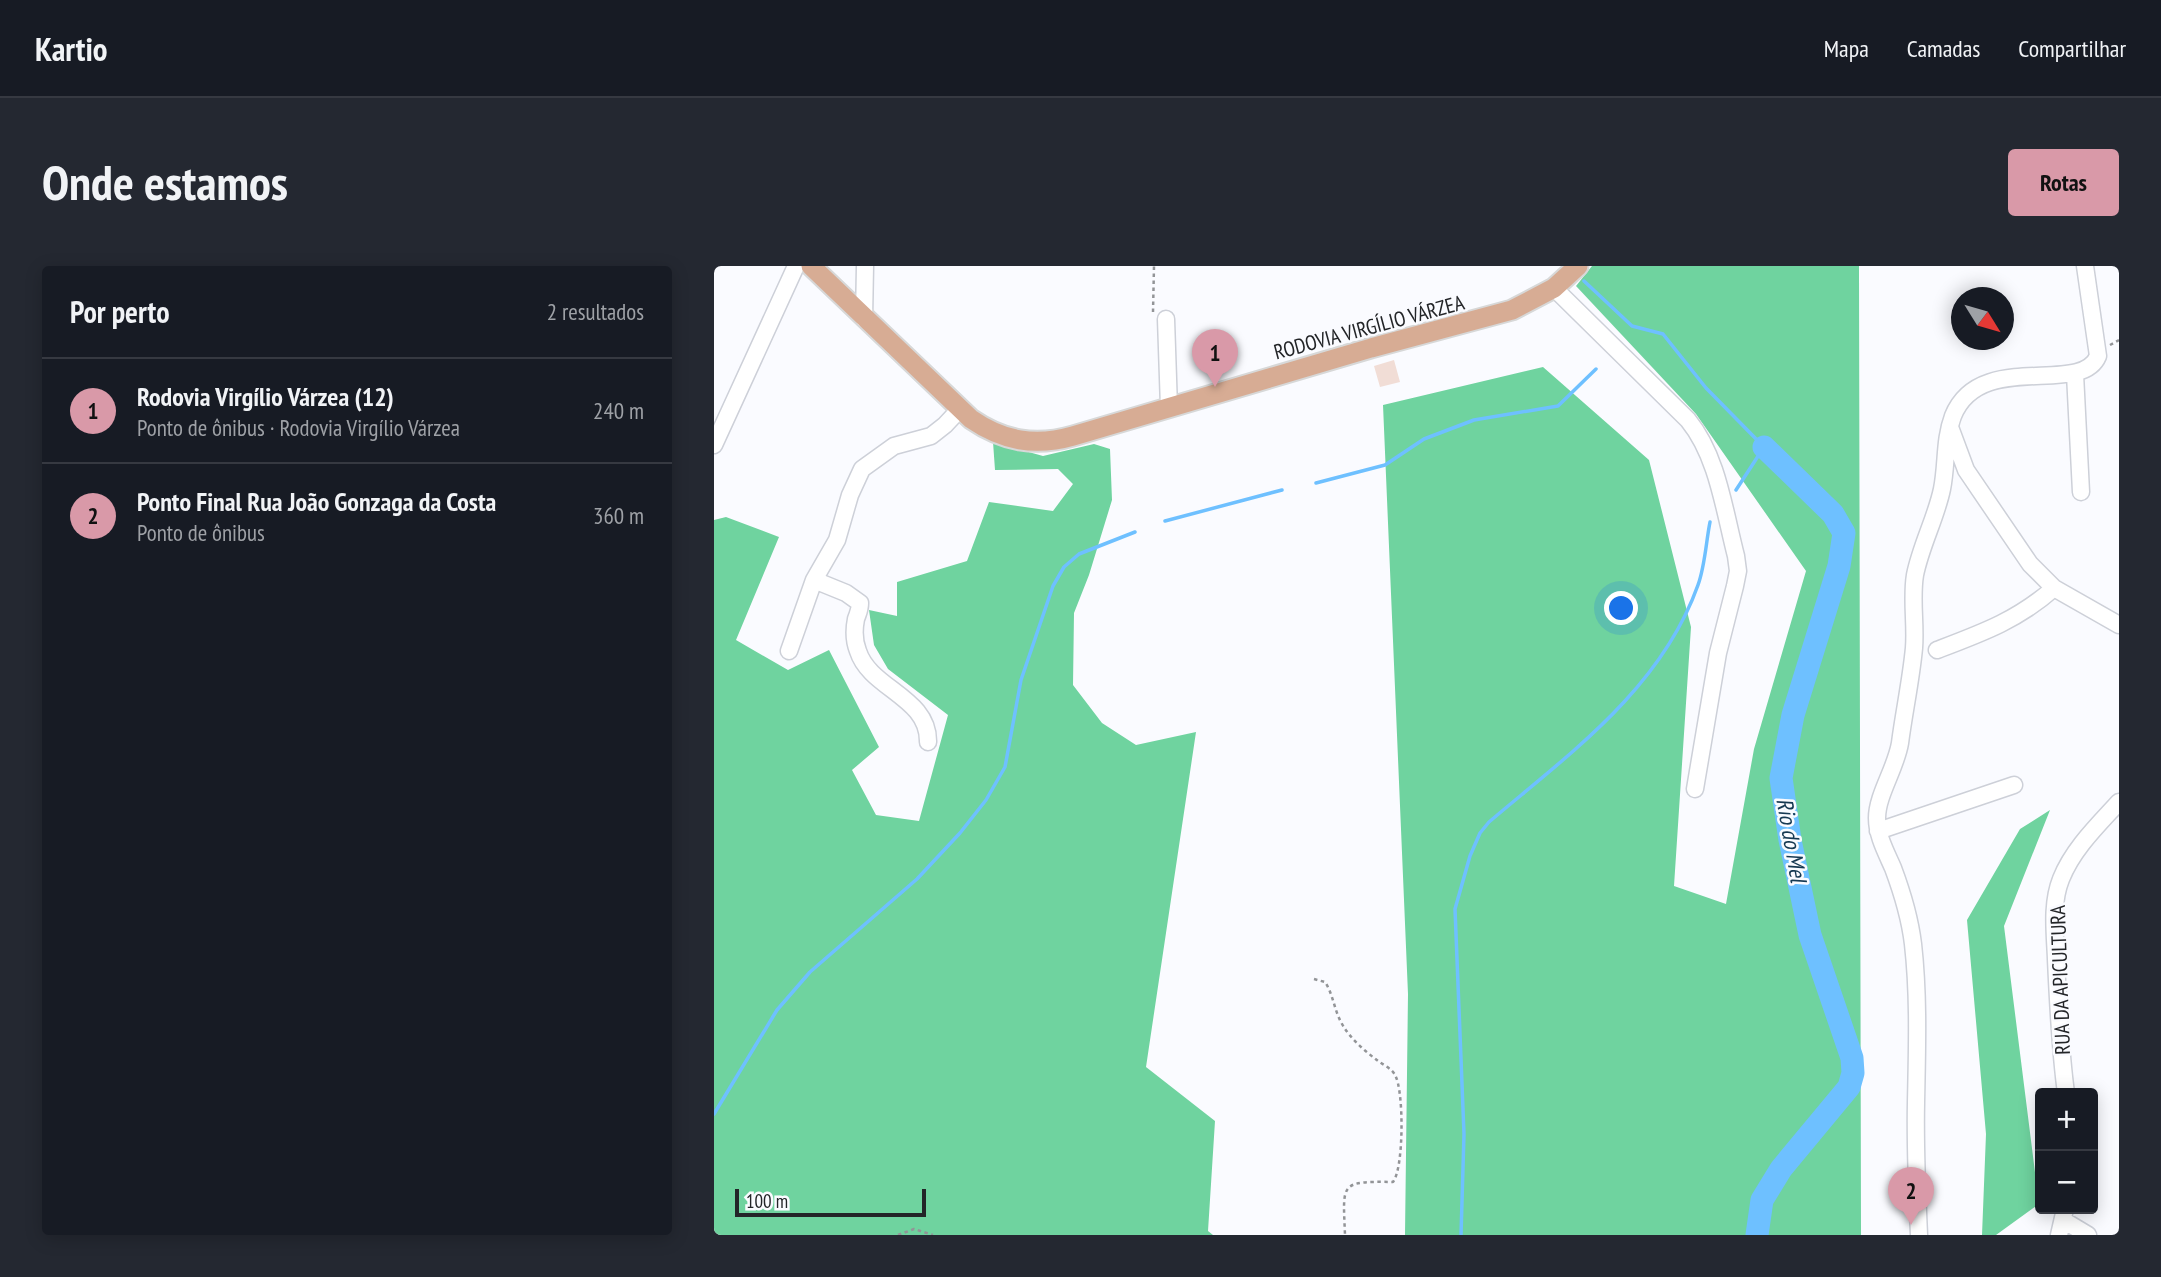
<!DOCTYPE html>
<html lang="pt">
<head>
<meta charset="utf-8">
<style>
	body { margin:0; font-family:"PT Sans Narrow",sans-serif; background:#242831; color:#f1f3f6 }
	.controls { position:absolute; right:21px; bottom:21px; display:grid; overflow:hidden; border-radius:7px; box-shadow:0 4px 18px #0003 }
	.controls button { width:63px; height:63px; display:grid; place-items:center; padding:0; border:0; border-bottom:2px solid #363941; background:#171b24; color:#f1f3f6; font:35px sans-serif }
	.compass { position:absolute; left:1237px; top:21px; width:63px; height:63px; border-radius:50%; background:#171b24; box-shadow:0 4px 18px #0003; rotate:127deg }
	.scale { position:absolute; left:21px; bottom:18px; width:191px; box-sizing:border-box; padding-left:7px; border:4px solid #232528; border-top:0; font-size:19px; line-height:24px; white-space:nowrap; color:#232528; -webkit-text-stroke:5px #fafbff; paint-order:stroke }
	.you { position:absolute; left:908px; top:343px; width:24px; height:24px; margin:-18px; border:5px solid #fff; border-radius:50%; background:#1a73e8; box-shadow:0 0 0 10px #1a73e833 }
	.badge { display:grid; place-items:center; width:46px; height:46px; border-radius:50%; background:#d999a8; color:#111; font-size:23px; font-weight:700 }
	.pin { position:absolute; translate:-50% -58px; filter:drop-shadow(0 2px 4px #0008) }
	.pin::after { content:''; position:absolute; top:37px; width:24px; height:21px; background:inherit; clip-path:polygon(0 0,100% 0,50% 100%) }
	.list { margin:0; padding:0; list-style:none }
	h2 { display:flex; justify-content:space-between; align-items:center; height:91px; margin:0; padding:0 28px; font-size:30px }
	h2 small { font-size:23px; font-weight:400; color:#9ea1a6 }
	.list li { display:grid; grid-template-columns:46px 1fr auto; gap:21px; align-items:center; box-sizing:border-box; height:105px; padding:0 28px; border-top:2px solid #363941 }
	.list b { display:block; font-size:26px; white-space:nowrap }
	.list p { margin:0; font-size:23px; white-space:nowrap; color:#9ea1a6 }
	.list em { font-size:23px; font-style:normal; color:#9ea1a6 }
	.map { position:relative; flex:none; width:1405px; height:969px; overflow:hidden; border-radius:7px }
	header { display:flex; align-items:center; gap:42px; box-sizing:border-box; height:98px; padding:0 35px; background:#171b24; border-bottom:2px solid #363941 }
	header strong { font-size:33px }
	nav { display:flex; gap:38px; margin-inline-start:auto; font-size:24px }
	.intro { display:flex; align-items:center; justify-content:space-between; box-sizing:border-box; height:168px; padding:0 42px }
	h1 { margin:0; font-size:49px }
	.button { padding:18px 32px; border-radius:7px; background:#d999a8; color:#111; font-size:24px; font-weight:700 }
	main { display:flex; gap:42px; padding:0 42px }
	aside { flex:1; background:#171b24; border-radius:7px; box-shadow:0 4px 18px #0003 }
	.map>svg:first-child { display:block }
	.forest { fill:#6fd39f }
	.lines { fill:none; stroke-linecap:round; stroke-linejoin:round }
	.stream { stroke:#6ec0ff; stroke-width:3.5 }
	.river { stroke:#6ec0ff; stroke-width:23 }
	.building { fill:#f1ddd6 }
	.minor-casing { stroke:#cdd0d8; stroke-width:19 }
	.major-casing { stroke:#d7d8d8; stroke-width:23 }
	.path { stroke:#929497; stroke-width:2.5; stroke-dasharray:3.5 3.5; stroke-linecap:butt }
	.minor { stroke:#fff; stroke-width:16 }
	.major { stroke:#d7ac94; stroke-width:19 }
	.labels { text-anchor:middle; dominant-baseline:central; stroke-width:5; stroke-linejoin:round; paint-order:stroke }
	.street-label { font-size:21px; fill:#232528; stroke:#fafbff }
	.water-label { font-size:23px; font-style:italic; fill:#163952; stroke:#fafbff }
</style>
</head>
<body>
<header>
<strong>Kartio</strong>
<nav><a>Mapa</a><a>Camadas</a><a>Compartilhar</a></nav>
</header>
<div class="intro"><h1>Onde estamos</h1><a class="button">Rotas</a></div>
<main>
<aside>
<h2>Por perto<small>2 resultados</small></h2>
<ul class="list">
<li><span class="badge">1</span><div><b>Rodovia Virgílio Várzea (12)</b><p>Ponto de ônibus · Rodovia Virgílio Várzea</p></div><em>240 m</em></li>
<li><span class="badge">2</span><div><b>Ponto Final Rua João Gonzaga da Costa</b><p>Ponto de ônibus</p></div><em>360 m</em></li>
</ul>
</aside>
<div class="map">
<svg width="1405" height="969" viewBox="0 0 1405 969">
	<rect width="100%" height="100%" fill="#fafbff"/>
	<path class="forest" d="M878,0H1145L1147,969H691L694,728L669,139L829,101L935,194L977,361L960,620L1012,638L1040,483L1092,305L982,148L862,20Z
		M279,176L329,190L380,178L396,183L398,234L375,309L360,347L359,419L388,457L422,479L482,466L432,801L501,855L494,965L499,969H0V254L12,251L65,271L22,374L74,404L115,384L165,481L138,504L162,549L205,555L234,449L174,403L160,379L155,344L183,350V316L253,295L275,236L339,245L359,218L344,203L281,204Z
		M1336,544L1290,660L1325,938L1282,969H1268L1272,868L1253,654L1306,563Z"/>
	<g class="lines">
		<path class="stream" d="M870,15L918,60L949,68L992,122L1050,181L1022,224
			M602,217L671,199L710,173L760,154L844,140L882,103
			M451,255L568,224
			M0,848L63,744L96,706L203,613L246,567L272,534L291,501L307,414L339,320L350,301L365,288L421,266
			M747,969L750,868L741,643L756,590L766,567L775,556C855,488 947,423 984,319C991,300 992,276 996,256"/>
		<path class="river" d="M1043,969L1048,934L1067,903L1135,821L1139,807L1138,792L1096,669L1076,574L1067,512L1079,449L1125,300L1130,267L1119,248L1050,181"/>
	</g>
	<path class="building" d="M680,94L686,116L666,121L660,100Z"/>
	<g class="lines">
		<g class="minor-casing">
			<path id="minor" d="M840,22L974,154C1004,191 1010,244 1022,290L1024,305L1021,320L1004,387L981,523
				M150,53L151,0
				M452,53L455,142
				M1361,108L1367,226
				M1236,161L1252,204L1316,298L1340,322L1405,359
				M0,179L82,0
				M100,314L132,327L146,337C146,344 144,347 142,353C140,363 140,375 144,385C156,423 215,431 214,476
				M1223,384C1268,367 1304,354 1340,322
				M75,385L100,314L123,274L136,229L148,203L180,180L217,170L231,159L245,144
				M1164,565L1300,519
				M1352,827C1346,783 1344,738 1342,693C1341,667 1337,638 1347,613C1359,583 1383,560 1405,536
				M1349,954L1374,969
				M1205,969C1203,925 1201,881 1202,837C1203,785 1205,731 1199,678C1196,653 1188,626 1179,602C1172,586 1163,570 1163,552C1163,529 1182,502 1186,477C1190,446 1197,414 1200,382C1202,358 1197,333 1201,309C1207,279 1222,252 1228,223C1233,198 1230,174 1239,150C1266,83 1367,131 1384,90L1371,0
				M1345,969L1351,943"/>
		</g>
		<g class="major-casing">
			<path id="major" d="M97,0L257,153C289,175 321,181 359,170L657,82L798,44L840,22L864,0"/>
		</g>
		<path class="path" d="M439,46L440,0
			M1396,79L1405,74
			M600,713L611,716C619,728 620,743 627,756C635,772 651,785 664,795C670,799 678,803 681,809C690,824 690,902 679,916C625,915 629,917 631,969
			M184,969L200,963L219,969"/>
		<use href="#minor" class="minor"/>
		<use href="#major" class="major"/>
	</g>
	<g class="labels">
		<g class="street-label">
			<text transform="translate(655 61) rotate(-15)">RODOVIA VIRGÍLIO VÁRZEA</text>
			<text transform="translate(1346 714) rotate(-92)">RUA DA APICULTURA</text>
		</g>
		<g class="water-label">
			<text transform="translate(1078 574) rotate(80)">Rio do Mel</text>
		</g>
	</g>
</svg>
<div class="controls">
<button>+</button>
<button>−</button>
</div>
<svg class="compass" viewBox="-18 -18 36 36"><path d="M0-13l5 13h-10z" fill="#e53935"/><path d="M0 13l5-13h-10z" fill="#9ea1a6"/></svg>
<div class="scale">100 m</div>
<div class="you"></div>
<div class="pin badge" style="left:501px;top:121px">1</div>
<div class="pin badge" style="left:1197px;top:959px">2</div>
</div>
</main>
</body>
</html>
